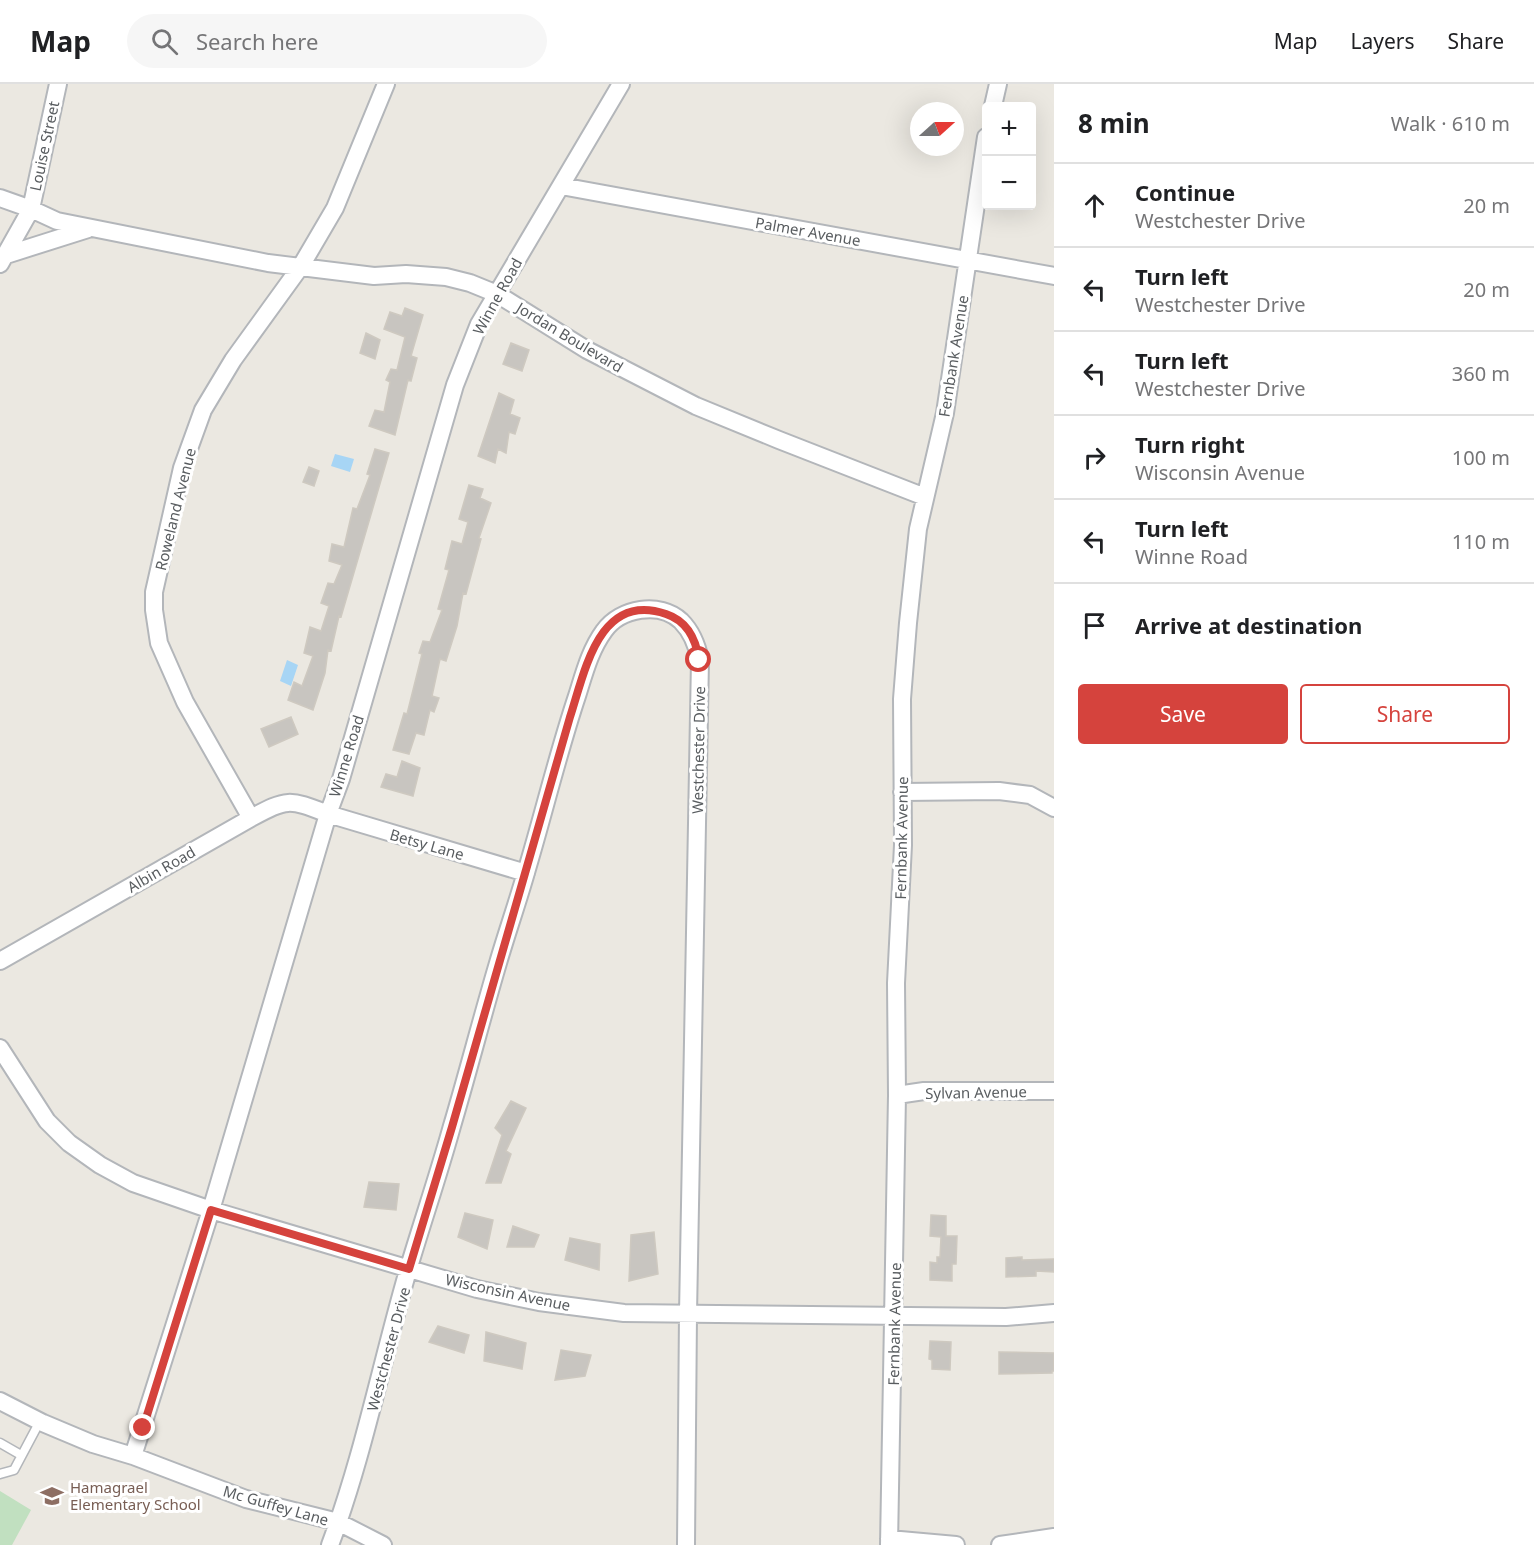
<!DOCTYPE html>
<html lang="en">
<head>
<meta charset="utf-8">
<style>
	body { margin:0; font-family:"Noto Sans",sans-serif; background:#f6f6f6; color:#202124 }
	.controls { position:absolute; right:18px; top:18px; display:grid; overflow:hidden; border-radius:6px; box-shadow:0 6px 24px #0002 }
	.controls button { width:54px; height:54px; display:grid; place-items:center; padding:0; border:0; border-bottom:2px solid #e0e0e0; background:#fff; color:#202124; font:30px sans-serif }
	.compass { position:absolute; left:910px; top:18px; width:54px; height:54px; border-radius:50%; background:#fff; box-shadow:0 6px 24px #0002; rotate:69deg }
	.stop { position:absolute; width:18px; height:18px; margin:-14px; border:4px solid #d5433d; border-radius:50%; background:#fff }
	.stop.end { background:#d5433d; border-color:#fff; box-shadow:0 2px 6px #0008 }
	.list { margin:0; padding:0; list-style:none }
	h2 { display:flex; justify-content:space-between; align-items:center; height:78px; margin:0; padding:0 24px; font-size:26px }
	h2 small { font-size:20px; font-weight:400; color:#757577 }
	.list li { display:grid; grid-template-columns:39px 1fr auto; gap:18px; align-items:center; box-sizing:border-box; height:84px; padding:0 24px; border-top:2px solid #e0e0e0 }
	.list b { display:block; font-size:22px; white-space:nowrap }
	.list p { margin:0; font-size:20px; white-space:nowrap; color:#757577 }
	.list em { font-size:20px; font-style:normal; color:#757577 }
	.actions { display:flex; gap:12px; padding:18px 24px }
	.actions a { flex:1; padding:14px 0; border:2px solid #d5433d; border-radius:6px; text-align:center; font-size:21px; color:#d5433d }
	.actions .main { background:#d5433d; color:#fff }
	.icon { flex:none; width:33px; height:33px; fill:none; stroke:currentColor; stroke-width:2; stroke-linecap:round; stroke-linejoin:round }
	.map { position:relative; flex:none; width:1054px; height:1461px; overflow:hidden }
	header { display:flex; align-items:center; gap:36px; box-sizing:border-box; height:84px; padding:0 30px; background:#fff; border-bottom:2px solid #e0e0e0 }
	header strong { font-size:28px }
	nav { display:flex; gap:33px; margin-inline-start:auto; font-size:21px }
	.search { width:420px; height:54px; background:#f6f6f6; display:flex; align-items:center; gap:15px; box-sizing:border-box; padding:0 21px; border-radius:33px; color:#757577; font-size:22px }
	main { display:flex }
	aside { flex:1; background:#fff }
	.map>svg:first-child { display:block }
	.green { fill:#c1e0c0 }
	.water { fill:#a7d5f5 }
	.building { fill:#c8c5c0; stroke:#cec9c0; stroke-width:1.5 }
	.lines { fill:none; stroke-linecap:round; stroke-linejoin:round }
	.lane-casing { stroke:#b3b6ba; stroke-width:11 }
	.street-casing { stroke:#b3b6ba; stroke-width:20 }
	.lane { stroke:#fff; stroke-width:8 }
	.street { stroke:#fff; stroke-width:16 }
	.route { stroke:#d5433d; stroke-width:8 }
	.labels { text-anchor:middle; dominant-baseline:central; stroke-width:6; stroke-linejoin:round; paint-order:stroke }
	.street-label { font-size:15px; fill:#595d60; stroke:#fff }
	.education-label { font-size:15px; fill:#785e54; stroke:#fff; text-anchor:start }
</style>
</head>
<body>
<header>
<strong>Map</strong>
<div class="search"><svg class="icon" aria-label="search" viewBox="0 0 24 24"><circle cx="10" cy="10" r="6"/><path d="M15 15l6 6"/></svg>Search here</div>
<nav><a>Map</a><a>Layers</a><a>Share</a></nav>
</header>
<main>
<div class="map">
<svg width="1054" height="1461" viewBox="0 0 1054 1461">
	<rect width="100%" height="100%" fill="#ebe8e1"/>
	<path class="green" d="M0,1407L31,1426L12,1461H0Z"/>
	<path class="water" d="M335,370L354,375L350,388L331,382Z
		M287,576L298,581L291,602L280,597Z"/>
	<path class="building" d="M405,224L423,231L411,272L417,274L411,297L408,296L395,351L369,342L375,326L384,328L390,298L386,296L391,285L397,286L405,253L384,245L390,228L402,232Z
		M366,249L380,256L375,275L360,269Z
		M511,259L529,266L522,287L503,280Z
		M499,309L514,316L510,330L520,334L515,350L509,348L506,369L498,365L495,379L478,372Z
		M375,365L389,369L341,533L339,532L331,567L328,566L325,589L313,626L288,616L294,598L302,602L313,572L304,569L310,543L321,547L329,522L321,519L328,499L334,500L342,481L329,477L332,460L344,463L353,424L357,425L370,391L367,390Z
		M309,383L319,387L314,402L303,398Z
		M469,401L483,405L480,414L491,419L479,454L481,455L466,510L463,509L457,542L446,577L440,575L432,612L439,614L434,628L430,626L424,651L416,649L409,670L393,666L404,629L407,630L422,570L419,569L423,557L430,558L442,526L438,525L449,486L445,485L452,457L462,460L468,438L459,435Z
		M291,633L298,650L269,663L261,645Z
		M402,677L420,684L413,712L381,703L386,690L397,693Z
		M511,1017L526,1024L506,1067L511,1070L501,1099H486L502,1051L495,1044Z
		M369,1098L399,1100L396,1126L364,1123Z
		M465,1129L493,1136L487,1165L458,1153Z
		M931,1131L946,1132V1152H957L956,1180H952V1197L930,1196V1178L937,1179V1173H940L941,1153L930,1152Z
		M513,1142L539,1151L534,1163H507Z
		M654,1148L658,1190L629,1197L631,1151Z
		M570,1154L600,1160L599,1186L565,1176Z
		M1022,1173V1176L1054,1175V1188L1036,1187V1192L1006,1193V1174Z
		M438,1242L469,1251L464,1269L429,1258Z
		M486,1248L526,1259L522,1285L484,1277Z
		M930,1257L951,1258L950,1286L932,1285V1276L929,1275Z
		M561,1266L591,1271L585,1292L555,1296Z
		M999,1268L1054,1269V1287H1052V1289L999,1290Z"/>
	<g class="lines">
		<g class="lane-casing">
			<path id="lane" d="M0,1359L21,1371
				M0,1390L14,1386L40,1337"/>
		</g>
		<g class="street-casing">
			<path id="street" d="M993,22L998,0
				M561,102L1054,192
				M0,114L31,125L57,137L268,179L374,192L406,190L446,193L470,199L497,210L587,266L696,322L779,356L925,413
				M6,171L88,145
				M0,180L31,125L58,0
				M902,708L999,707L1030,711L1054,724
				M251,734L185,618L159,559L154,526V508L182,384L203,326L233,276L301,182L335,124L386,0
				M0,877L251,734C288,714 289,715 328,730L526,789
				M0,964L47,1037L69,1059L100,1081L133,1099L211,1126L477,1205L539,1218L624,1229L1006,1233L1054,1229
				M897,1011L924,1007H1054
				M0,1317L43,1339L93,1360L133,1372L246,1415L338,1438L383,1461
				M133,1372L211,1126L328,730L341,695L455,301L479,240L621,0
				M889,1455L956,1461
				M330,1461C364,1370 382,1275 409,1183C423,1136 439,1089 452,1042C468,988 482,933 498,879C507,848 518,817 527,785C544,728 558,669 577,612C584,590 590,566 604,547C620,524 660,517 681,537C692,548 697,561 700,576L688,1230L686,1461
				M889,1461L897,1011L896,899L903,761L902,615L908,539L918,445L945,329L986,53
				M1000,1461L1054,1453"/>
		</g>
		<use href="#lane" class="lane"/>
		<use href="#street" class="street"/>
	</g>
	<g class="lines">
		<path class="route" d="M143,1344L211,1126L409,1185L452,1043L570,633C585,587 599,507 666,530C687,537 696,555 699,576"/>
	</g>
	<defs>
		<g id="school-bare" transform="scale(1.8)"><path d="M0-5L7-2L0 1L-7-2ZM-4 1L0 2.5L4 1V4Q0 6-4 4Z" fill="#8d6e63" stroke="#fff" stroke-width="2.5" paint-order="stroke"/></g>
	</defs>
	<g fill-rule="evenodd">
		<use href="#school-bare" x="52" y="1412"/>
	</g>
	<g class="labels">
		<g class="street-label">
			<text transform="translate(44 62) rotate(-78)">Louise Street</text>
			<text transform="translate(808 147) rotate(10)">Palmer Avenue</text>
			<text transform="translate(497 212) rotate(-61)">Winne Road</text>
			<text transform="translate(570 253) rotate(31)">Jordan Boulevard</text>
			<text transform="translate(953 272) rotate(-81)">Fernbank Avenue</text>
			<text transform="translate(175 425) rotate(-76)">Roweland Avenue</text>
			<text transform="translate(698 666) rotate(-89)">Westchester Drive</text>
			<text transform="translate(346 672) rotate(-73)">Winne Road</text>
			<text transform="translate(901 754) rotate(-89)">Fernbank Avenue</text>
			<text transform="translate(427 760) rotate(16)">Betsy Lane</text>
			<text transform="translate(161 785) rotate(-30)">Albin Road</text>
			<text transform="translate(976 1008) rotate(-1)">Sylvan Avenue</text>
			<text transform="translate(508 1208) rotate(12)">Wisconsin Avenue</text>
			<text transform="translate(894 1240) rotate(-89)">Fernbank Avenue</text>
			<text transform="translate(388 1265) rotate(-75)">Westchester Drive</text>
			<text transform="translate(276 1421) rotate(16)">Mc Guffey Lane</text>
		</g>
		<g class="education-label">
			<text x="70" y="1403">Hamagrael<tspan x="70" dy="17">Elementary School</tspan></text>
		</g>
	</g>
</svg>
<div class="controls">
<button>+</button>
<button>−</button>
</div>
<svg class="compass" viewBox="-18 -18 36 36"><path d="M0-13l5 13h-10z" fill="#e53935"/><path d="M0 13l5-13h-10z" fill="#757577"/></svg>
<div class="stop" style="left:699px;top:576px"></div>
<div class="stop end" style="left:143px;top:1344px"></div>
</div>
<aside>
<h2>8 min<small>Walk · 610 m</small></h2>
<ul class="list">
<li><svg class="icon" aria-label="ahead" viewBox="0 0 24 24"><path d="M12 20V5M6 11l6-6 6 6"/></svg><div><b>Continue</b><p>Westchester Drive</p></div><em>20 m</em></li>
<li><svg class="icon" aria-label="left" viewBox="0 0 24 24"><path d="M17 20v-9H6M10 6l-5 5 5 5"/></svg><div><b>Turn left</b><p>Westchester Drive</p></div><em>20 m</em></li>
<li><svg class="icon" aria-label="left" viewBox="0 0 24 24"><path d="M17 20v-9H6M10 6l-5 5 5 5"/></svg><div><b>Turn left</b><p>Westchester Drive</p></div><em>360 m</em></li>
<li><svg class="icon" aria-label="right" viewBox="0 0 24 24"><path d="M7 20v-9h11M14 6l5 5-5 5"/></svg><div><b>Turn right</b><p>Wisconsin Avenue</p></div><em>100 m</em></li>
<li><svg class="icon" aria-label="left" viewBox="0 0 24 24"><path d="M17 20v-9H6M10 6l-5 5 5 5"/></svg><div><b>Turn left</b><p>Winne Road</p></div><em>110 m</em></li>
<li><svg class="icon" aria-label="arrive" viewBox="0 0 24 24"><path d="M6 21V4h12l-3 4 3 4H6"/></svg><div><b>Arrive at destination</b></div></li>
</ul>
<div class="actions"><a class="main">Save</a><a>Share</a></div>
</aside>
</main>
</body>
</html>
